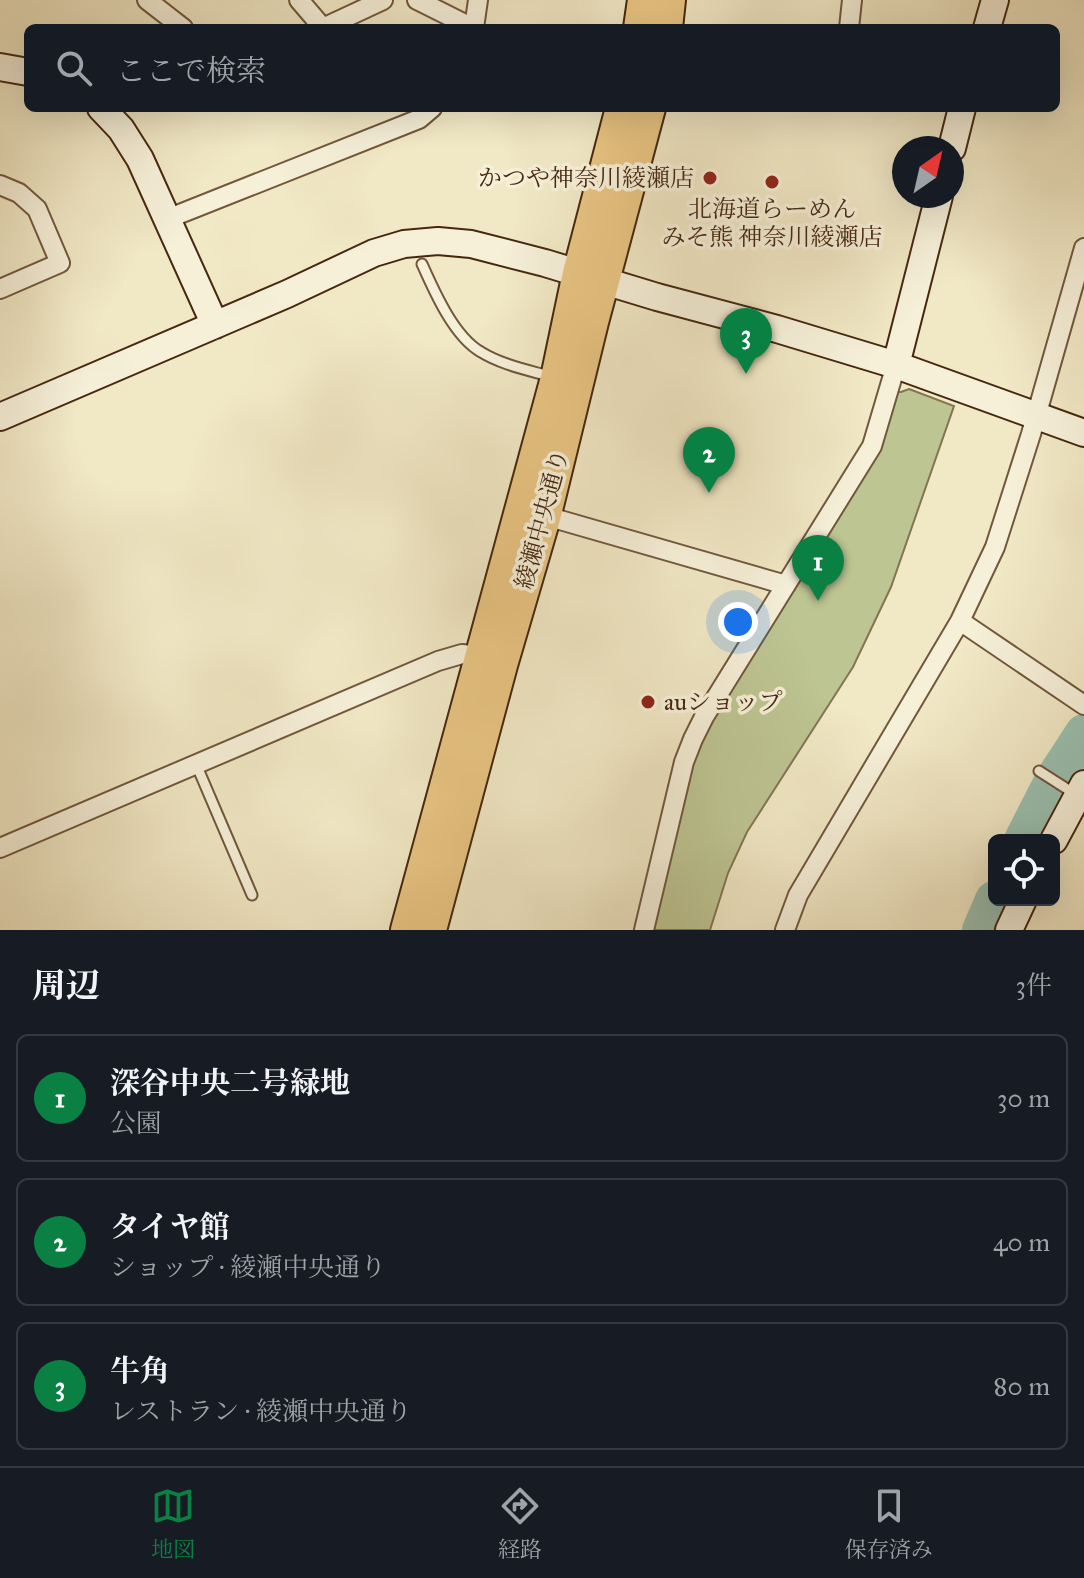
<!DOCTYPE html>
<html lang="ja">
<head>
<meta charset="utf-8">
<style>
	body { margin:0; font-family:"IM FELL Great Primer","Noto Serif JP",serif; background:#242831; color:#f1f3f6 }
	.controls { position:absolute; right:24px; bottom:24px; display:grid; overflow:hidden; border-radius:12px; box-shadow:0 8px 32px #0002 }
	.controls button { width:72px; height:72px; display:grid; place-items:center; padding:0; border:0; border-bottom:2px solid #363941; background:#171b24; color:#f1f3f6; font:40px sans-serif }
	.compass { position:absolute; left:892px; top:136px; width:72px; height:72px; border-radius:50%; background:#171b24; box-shadow:0 8px 32px #0002; rotate:34deg }
	.you { position:absolute; left:738px; top:622px; width:28px; height:28px; margin:-20px; border:6px solid #fff; border-radius:50%; background:#1a73e8; box-shadow:0 0 0 12px #1a73e833 }
	.badge { display:grid; place-items:center; width:52px; height:52px; border-radius:50%; background:#0b8043; color:#fff; font-size:26px; font-weight:700 }
	.pin { position:absolute; translate:-50% -66px; filter:drop-shadow(0 2px 4px #0008) }
	.pin::after { content:''; position:absolute; top:42px; width:28px; height:24px; background:inherit; clip-path:polygon(0 0,100% 0,50% 100%) }
	.list { margin:0; padding:0; list-style:none }
	h2 { display:flex; justify-content:space-between; align-items:center; height:104px; margin:0; padding:0 32px; font-size:34px }
	h2 small { font-size:26px; font-weight:400; color:#9ea1a6 }
	.list li { display:grid; grid-template-columns:52px 1fr auto; gap:24px; align-items:center; box-sizing:border-box; height:128px; margin:0 16px 16px; padding:0 16px; border:2px solid #363941; border-radius:12px }
	.list b { display:block; font-size:30px; white-space:nowrap }
	.list p { margin:0; font-size:26px; white-space:nowrap; color:#9ea1a6 }
	.list em { font-size:26px; font-style:normal; color:#9ea1a6 }
	.icon { flex:none; width:44px; height:44px; fill:none; stroke:currentColor; stroke-width:2; stroke-linecap:round; stroke-linejoin:round }
	.map { position:relative; flex:none; width:1084px; height:930px; overflow:hidden }
	.search { position:absolute; background:#171b24; box-shadow:0 8px 32px #0002; left:24px; right:24px; top:24px; height:88px; display:flex; align-items:center; gap:20px; box-sizing:border-box; padding:0 28px; border-radius:12px; color:#9ea1a6; font-size:30px }
	.sheet { height:536px; background:#171b24 }
	nav { display:flex; justify-content:space-around; align-items:center; box-sizing:border-box; height:112px; border-top:2px solid #363941; background:#171b24; font-size:22px; color:#9ea1a6 }
	nav a { display:grid; justify-items:center; gap:4px }
	nav .on { color:#0b8043 }
	.map>svg:first-child { display:block }
	.green { fill:#bdc592; stroke:#827651; stroke-width:2 }
	.lines { fill:none; stroke-linecap:round; stroke-linejoin:round }
	.river { stroke:#9bc0b0; stroke-width:38 }
	.lane-casing { stroke:#71583d; stroke-width:13 }
	.street-casing { stroke:#71583d; stroke-width:22 }
	.secondary-casing { stroke:#462810; stroke-width:30 }
	.primary-casing { stroke:#462810; stroke-width:34 }
	.lane { stroke:#f6f0d9; stroke-width:9 }
	.street { stroke:#f6f0d9; stroke-width:18 }
	.secondary { stroke:#f6f0d9; stroke-width:26 }
	.primary { stroke:#e8c482; stroke-width:30 }
	.poi-dot { fill:#8f2418; stroke:#f6f0d9; stroke-width:3 }
	.labels { text-anchor:middle; dominant-baseline:central; stroke-width:7; stroke-linejoin:round; paint-order:stroke }
	.poi-label { font-size:24px; fill:#462810; stroke:#f6f0d9; text-anchor:end }
	.street-label { font-size:24px; fill:#462810; stroke:#f6f0d9 }
</style>
</head>
<body>
<div class="map">
<svg width="1084" height="930" viewBox="0 0 1084 930">
	<rect width="100%" height="100%" fill="#f1e8c5"/>
	<filter id="stains"><feTurbulence type="fractalNoise" baseFrequency=".0025" numOctaves="4"/><feColorMatrix values="0 0 0 0 .2 0 0 0 0 .09 0 0 0 0 .02 0 0 0 .5 -.17"/></filter>
	<radialGradient id="worn" r=".72"><stop offset=".6" stop-color="#630" stop-opacity="0"/><stop offset="1" stop-color="#630" stop-opacity=".3"/></radialGradient>
	<path class="green" d="M909,389L954,406L891,587L853,667L747,832L728,873L710,930H648L692,764L706,730L895,392H901Z"/>
	<g class="lines">
		<path class="river" d="M1023,840L1054,779L1084,733
			M981,930L994,900"/>
		<g class="lane-casing">
			<path id="lane" d="M422,264C434,291 454,337 481,352C502,365 528,370 552,377
				M196,764L252,895
				M1039,771L1075,794"/>
		</g>
		<g class="street-casing">
			<path id="street" d="M147,0L183,28
				M299,0L323,28
				M417,0L473,28
				M323,28L383,0
				M474,28L478,0
				M849,28L852,0
				M0,185L19,193L37,209L60,263L0,289
				M167,219L419,119L432,108
				M545,518L560,520L786,585
				M960,621L1084,705
				M0,848L438,661L462,654L479,656
				M644,930L684,762L693,739L704,717L872,446L896,365
				M785,930L798,895L960,621L995,547L1031,434L1084,248"/>
		</g>
		<g class="secondary-casing">
			<path id="secondary" d="M987,28L995,0
				M0,67L28,72
				M101,108L121,129L140,159L215,325
				M952,148L962,108
				M896,365L939,196
				M0,417L287,294L374,253L404,244L438,241L471,244L545,263L657,297L777,329L896,365L1084,433
				M1054,840L1084,784
				M1009,930L1023,900"/>
		</g>
		<g class="primary-casing">
			<path id="primary" d="M639,28L643,0
				M667,28L670,0
				M406,930L556,378L578,273L621,108
				M431,930L502,665L545,518L593,322L650,108"/>
		</g>
		<use href="#lane" class="lane"/>
		<use href="#street" class="street"/>
		<use href="#secondary" class="secondary"/>
		<use href="#primary" class="primary"/>
	</g>
	<g class="poi-dot">
		<circle cx="710" cy="178" r="8"/>
		<circle cx="772" cy="182" r="8"/>
		<circle cx="648" cy="702" r="8"/>
	</g>
	<g class="labels">
		<g class="poi-label">
			<text x="694" y="178">かつや神奈川綾瀬店</text>
			<text x="772" y="209" text-anchor="middle">北海道らーめん<tspan x="772" dy="28">みそ熊 神奈川綾瀬店</tspan></text>
			<text x="664" y="702" text-anchor="start">auショップ</text>
		</g>
		<g class="street-label">
			<text transform="translate(542 519) rotate(-75)">綾瀬中央通り</text>
		</g>
	</g>
	<rect width="100%" height="100%" filter="url(#stains)"/>
	<rect width="100%" height="100%" fill="url(#worn)"/>
</svg>
<div class="controls">
<button><svg class="icon" aria-label="locate" viewBox="0 0 24 24"><circle cx="12" cy="12" r="6"/><path d="M12 2v4M12 18v4M2 12h4M18 12h4"/></svg></button>
</div>
<svg class="compass" viewBox="-18 -18 36 36"><path d="M0-13l5 13h-10z" fill="#e53935"/><path d="M0 13l5-13h-10z" fill="#9ea1a6"/></svg>
<div class="you"></div>
<div class="pin badge" style="left:818px;top:601px">1</div>
<div class="pin badge" style="left:709px;top:493px">2</div>
<div class="pin badge" style="left:746px;top:374px">3</div>
<div class="search"><svg class="icon" aria-label="search" viewBox="0 0 24 24"><circle cx="10" cy="10" r="6"/><path d="M15 15l6 6"/></svg>ここで検索</div>
</div>
<section class="sheet">
<h2>周辺<small>3件</small></h2>
<ul class="list">
<li><span class="badge">1</span><div><b>深谷中央二号緑地</b><p>公園</p></div><em>30 m</em></li>
<li><span class="badge">2</span><div><b>タイヤ館</b><p>ショップ · 綾瀬中央通り</p></div><em>40 m</em></li>
<li><span class="badge">3</span><div><b>牛角</b><p>レストラン · 綾瀬中央通り</p></div><em>80 m</em></li>
</ul>
</section>
<nav>
<a class="on"><svg class="icon" aria-label="map" viewBox="0 0 24 24"><path d="M3 6l6-2 6 2 6-2v14l-6 2-6-2-6 2zM9 4v14M15 6v14"/></svg>地図</a>
<a><svg class="icon" aria-label="directions" viewBox="0 0 24 24"><path d="M12 3l9 9-9 9-9-9zM9 14v-3h6M13 9l2 2-2 2"/></svg>経路</a>
<a><svg class="icon" aria-label="saved" viewBox="0 0 24 24"><path d="M7 4h10v16l-5-4-5 4z"/></svg>保存済み</a>
</nav>
</body>
</html>
